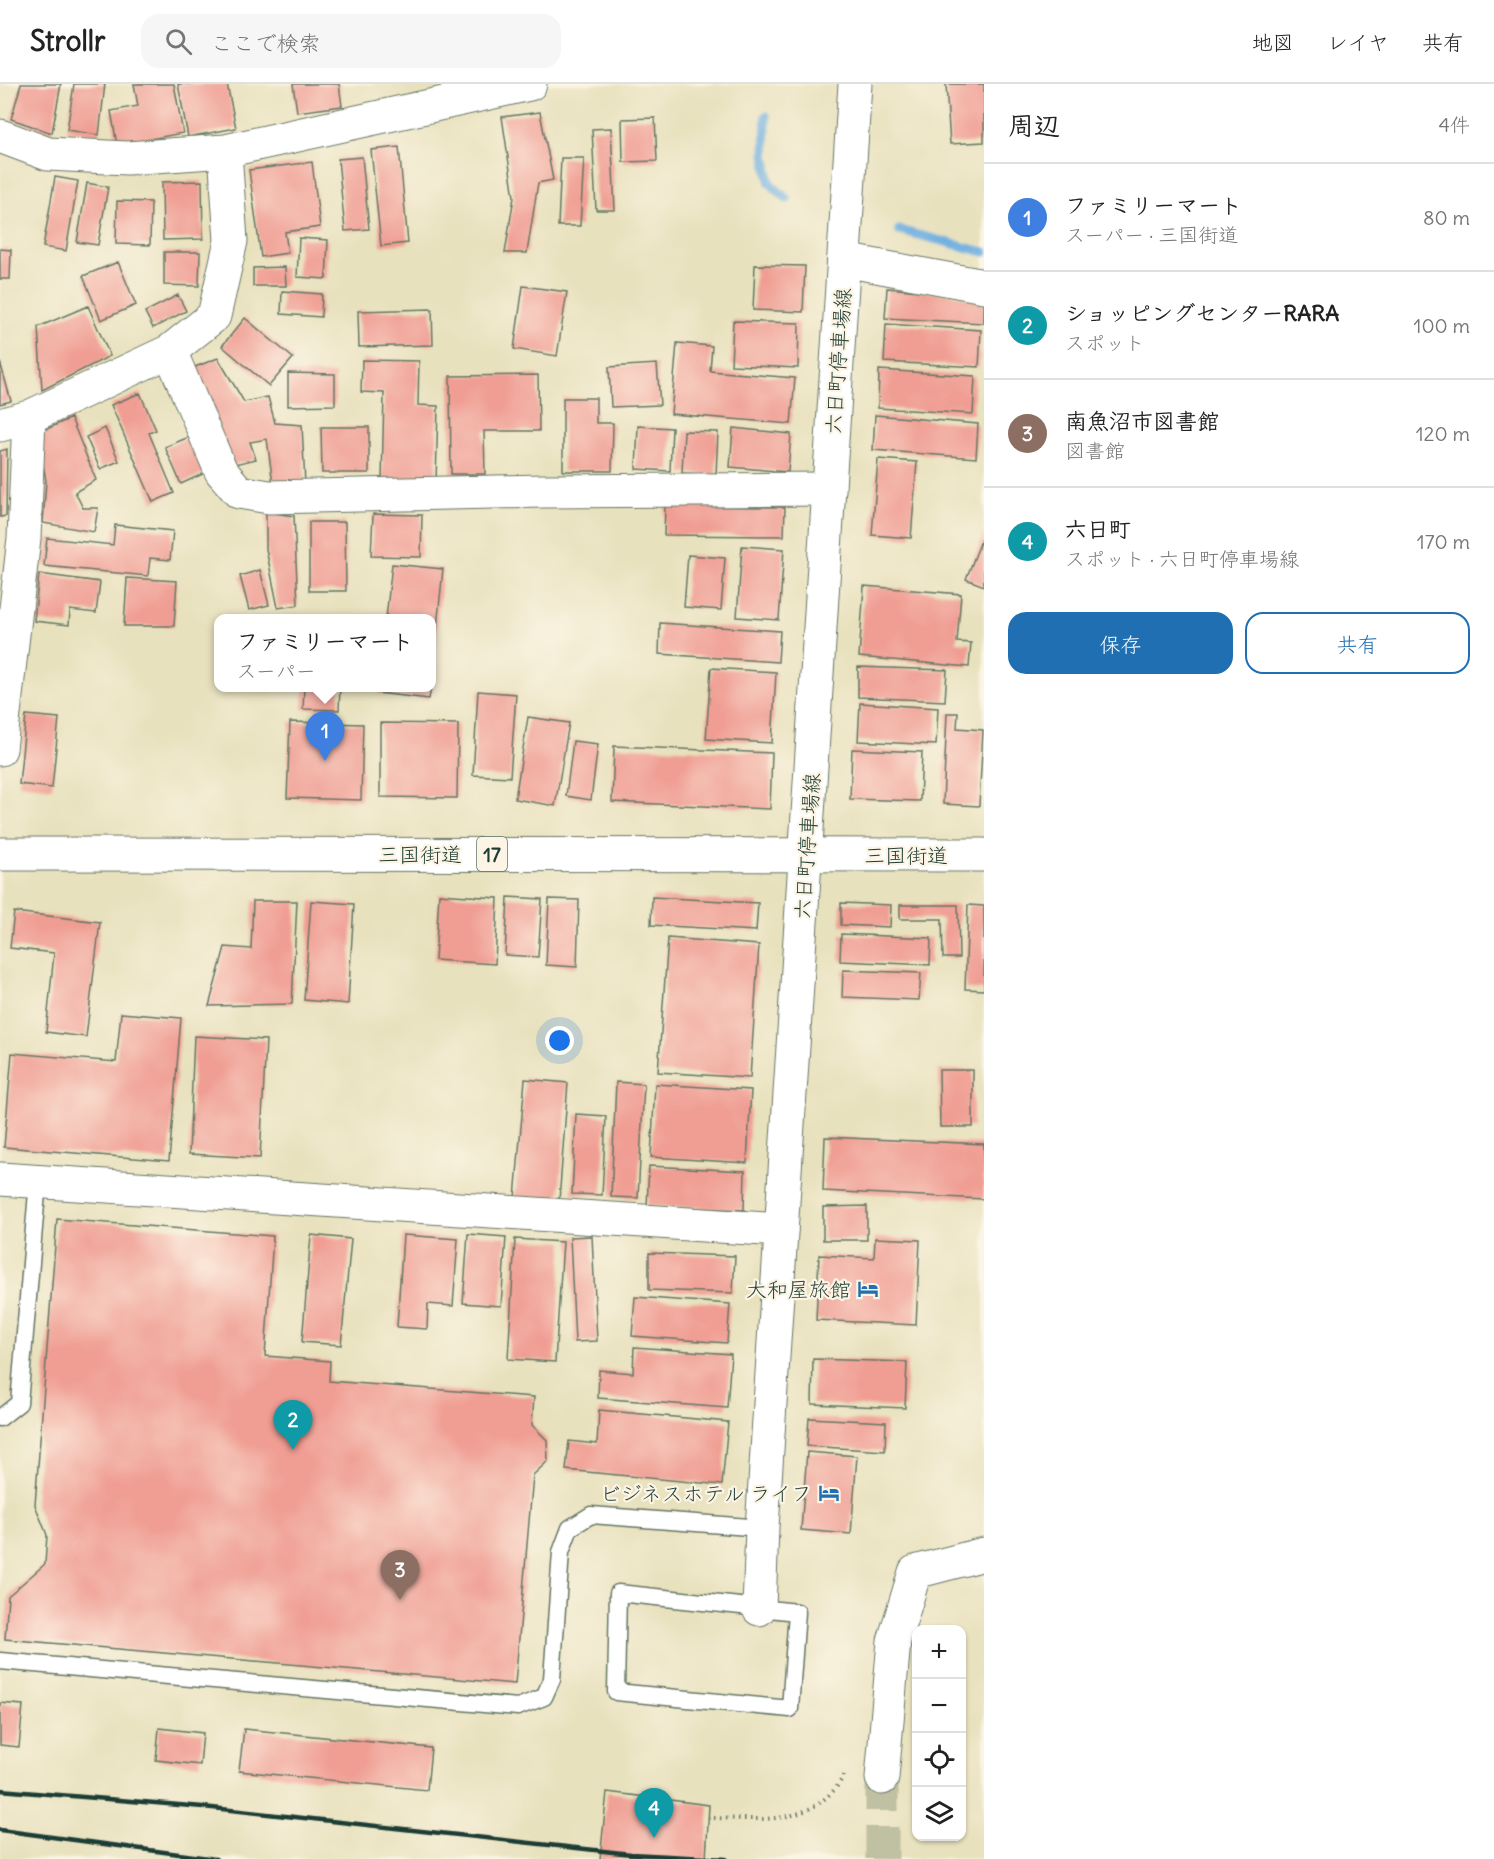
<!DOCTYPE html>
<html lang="ja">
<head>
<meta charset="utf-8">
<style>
	body { margin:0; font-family:Delius,"Klee One",sans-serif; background:#f6f6f6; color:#222 }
	.controls { position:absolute; right:18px; bottom:18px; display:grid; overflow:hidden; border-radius:12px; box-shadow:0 2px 4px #0004 }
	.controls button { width:54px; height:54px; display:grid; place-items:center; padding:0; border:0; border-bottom:2px solid #e0e0e0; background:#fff; color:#222; font:30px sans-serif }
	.you { position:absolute; left:560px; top:957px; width:21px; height:21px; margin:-15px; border:4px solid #fff; border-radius:50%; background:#1a73e8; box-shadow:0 0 0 9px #1a73e833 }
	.badge { display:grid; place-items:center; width:39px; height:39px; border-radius:50%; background:#1f6fb2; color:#fff; font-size:20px; font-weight:700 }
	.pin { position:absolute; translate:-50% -50px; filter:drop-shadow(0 2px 3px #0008) }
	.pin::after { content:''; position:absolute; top:32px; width:21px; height:18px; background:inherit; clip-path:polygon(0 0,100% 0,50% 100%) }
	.popup { position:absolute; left:214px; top:530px; width:222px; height:78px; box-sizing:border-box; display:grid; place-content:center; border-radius:12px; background:#fff; filter:drop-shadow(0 2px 4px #0005); font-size:20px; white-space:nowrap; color:#767676 }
	.popup b { font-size:22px; color:#222 }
	.popup::after { content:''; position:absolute; left:50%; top:100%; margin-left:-12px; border:12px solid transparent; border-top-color:#fff }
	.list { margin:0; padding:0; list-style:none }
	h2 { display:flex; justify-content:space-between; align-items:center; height:78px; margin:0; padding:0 24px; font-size:26px }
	h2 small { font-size:20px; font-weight:400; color:#767676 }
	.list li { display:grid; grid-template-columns:39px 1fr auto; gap:18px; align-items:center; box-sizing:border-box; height:108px; padding:0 24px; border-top:2px solid #e0e0e0 }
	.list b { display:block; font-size:22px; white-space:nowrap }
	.list p { margin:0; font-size:20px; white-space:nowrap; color:#767676 }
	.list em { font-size:20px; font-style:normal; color:#767676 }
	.actions { display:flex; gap:12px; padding:18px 24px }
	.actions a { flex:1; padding:14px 0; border:2px solid #1f6fb2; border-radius:18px; text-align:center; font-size:21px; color:#1f6fb2 }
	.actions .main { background:#1f6fb2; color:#fff }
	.icon { flex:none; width:33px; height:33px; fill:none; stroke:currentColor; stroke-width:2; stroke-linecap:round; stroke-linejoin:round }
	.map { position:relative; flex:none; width:984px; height:1775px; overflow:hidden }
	header { display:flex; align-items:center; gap:36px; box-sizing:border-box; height:84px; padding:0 30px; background:#fff; border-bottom:2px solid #e0e0e0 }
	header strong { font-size:28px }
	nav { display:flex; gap:33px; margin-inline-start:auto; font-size:21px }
	.search { width:420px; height:54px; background:#f6f6f6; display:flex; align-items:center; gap:15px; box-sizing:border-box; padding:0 21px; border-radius:18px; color:#767676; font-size:22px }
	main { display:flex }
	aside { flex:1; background:#fff }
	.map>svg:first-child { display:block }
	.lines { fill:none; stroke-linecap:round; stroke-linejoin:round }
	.stream { stroke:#6aaddf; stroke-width:9 }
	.building { fill:#f09d93 }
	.street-tunnel { stroke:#c0c0a2; stroke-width:33; stroke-dasharray:33 16; stroke-linecap:butt }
	.lane-casing { stroke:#657664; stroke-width:19 }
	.street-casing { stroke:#657664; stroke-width:35 }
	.secondary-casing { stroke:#657664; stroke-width:35 }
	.highway-casing { stroke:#657664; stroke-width:35 }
	.path { stroke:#657664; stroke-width:4; stroke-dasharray:1.5 4.5; stroke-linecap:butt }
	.lane { stroke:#fff; stroke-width:16 }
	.street { stroke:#fff; stroke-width:33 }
	.secondary { stroke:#fff; stroke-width:33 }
	.highway { stroke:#fff; stroke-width:33 }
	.rail { stroke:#1f3d34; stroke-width:4.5 }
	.labels { text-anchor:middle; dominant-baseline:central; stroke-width:4.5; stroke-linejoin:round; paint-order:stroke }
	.shield { fill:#fcf5e5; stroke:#617469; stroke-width:1.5 }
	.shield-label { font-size:20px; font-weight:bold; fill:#1f3d34 }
	.street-label { font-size:21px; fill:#1f3d34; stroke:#fcf5e5 }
	.poi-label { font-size:21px; fill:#1f3d34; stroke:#fcf5e5; text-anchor:end }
</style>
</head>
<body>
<header>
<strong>Strollr</strong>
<div class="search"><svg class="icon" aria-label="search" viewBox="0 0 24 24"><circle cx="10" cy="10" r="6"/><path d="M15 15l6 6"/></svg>ここで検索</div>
<nav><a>地図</a><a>レイヤ</a><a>共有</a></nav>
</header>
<main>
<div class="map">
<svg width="984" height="1775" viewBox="0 0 984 1775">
	<rect width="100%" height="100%" fill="#fcf5e5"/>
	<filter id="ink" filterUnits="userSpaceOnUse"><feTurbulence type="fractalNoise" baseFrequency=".0167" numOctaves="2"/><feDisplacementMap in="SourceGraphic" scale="12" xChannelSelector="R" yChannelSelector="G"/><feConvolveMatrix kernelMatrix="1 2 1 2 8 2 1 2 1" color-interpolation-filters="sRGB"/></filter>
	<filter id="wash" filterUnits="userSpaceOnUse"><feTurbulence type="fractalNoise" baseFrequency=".008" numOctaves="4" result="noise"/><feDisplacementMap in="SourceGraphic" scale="24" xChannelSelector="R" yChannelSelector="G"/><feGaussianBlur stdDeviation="1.35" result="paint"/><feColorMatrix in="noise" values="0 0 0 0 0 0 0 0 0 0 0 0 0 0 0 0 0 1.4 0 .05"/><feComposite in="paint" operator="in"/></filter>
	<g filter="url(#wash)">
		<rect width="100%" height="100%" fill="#e8e1bd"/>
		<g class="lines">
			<path class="stream" d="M766,32L765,70L770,99L787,115
				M899,146L984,168"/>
		</g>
		<g id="blocks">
			<path class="building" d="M21,0H61L52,49L11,35Z
				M74,0H105L99,51L67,46Z
				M134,0H174L183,49L117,61L111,27L138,22Z
				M178,0H227L236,44L188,53Z
				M293,0H339L342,22L297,28Z
				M946,0H984V58L950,60Z
				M540,28L553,96L538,99L527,169H505L514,113L502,33Z
				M655,34L657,77L623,78L622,35Z
				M611,44L615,126H596L592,45Z
				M399,63L408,159L381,162L371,66Z
				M362,73L369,145L345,147L338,75Z
				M561,74H584L580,142H558Z
				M312,78L320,143L285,148L288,169L261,173L249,86Z
				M55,93L78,97L66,167L43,163Z
				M202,97L203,155L163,156L162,98Z
				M87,99L108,103L98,161L77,158Z
				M117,117L151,118L150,161L116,160Z
				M299,154L328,156L326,195L297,193Z
				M0,165L11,166L10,195H0Z
				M164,168H200L199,202L164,201Z
				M118,178L136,221L101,236L83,192Z
				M755,181L805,182L803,228L753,226Z
				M285,183L286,202H253V184Z
				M523,202L567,208L557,272L514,265Z
				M887,204L953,210L984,218V239L885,234Z
				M282,207L322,210L321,233L281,230Z
				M178,211L186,227L153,244L145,228Z
				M88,222L110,272L42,306L38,243Z
				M432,225L433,261L359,263L358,227Z
				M245,234L293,274L269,302L222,262Z
				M733,237L799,239L798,284L731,281Z
				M886,240L981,246L979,283L884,278Z
				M677,259L712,262L710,287L795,294L791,340L671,330Z
				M218,274L244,318L268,313L275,339L302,341L305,400H273L267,355L250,358L256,375L231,381L190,285Z
				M362,276L419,277L418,321L438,322L436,399L382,398L384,309L361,308Z
				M0,278L11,317L0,320Z
				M657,280L660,321L611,323L609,283Z
				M879,286L975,292L973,330L878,324Z
				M288,289L335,290V321L288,322Z
				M538,291L539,347H484L485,390H451L450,292Z
				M140,309L156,346L149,349L174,409L153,418L111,321Z
				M563,314H596V339H613L612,387H563Z
				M875,331L978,340L976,374L873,366Z
				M71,334L96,396L75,408L83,424H98L94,448L43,439L46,397L38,349Z
				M638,342L672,344L670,387L636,385Z
				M321,343H369V389H322Z
				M105,344L119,377L100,385L86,353Z
				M733,344L791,350L788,388L730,383Z
				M684,347L718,348L716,391L682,389Z
				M194,351L209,387L181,400L165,363Z
				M7,365L6,432L0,433V367Z
				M878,375L917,378L911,454L872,451Z
				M665,422L785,423L784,452L664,451Z
				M266,428L294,432L298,521L278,524L266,465Z
				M373,430L422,431L421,473L371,472Z
				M309,438H345L346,507H309Z
				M115,441L173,447L170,476L150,474L148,492L44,482L47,454L113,461Z
				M984,449V502L966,495Z
				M742,462L784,465L779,536L737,533Z
				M688,471L725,474L721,526L684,523Z
				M392,480L443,485L433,582H431V534H386Z
				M260,486L269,521L249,526L240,492Z
				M39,490L100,498L96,529L70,526L69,541L34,537Z
				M127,494L177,497L174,542H124Z
				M864,502L961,510L957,558L971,559L969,583L859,573Z
				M660,539L780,547L778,578L659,570Z
				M858,583L947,586L945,617L858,613Z
				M711,584L776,588L772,659L706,655Z
				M304,604H340L339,626L303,625Z
				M379,604H431L429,615L378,609Z
				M478,607L516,610L510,693L473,691Z
				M860,619L938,624L936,661L858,657Z
				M947,629H958L957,644L983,646L979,722L943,720Z
				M26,631L59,634L52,704L19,700Z
				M528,633L569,639L555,722L515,715Z
				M290,638L363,640L361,716L287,714Z
				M380,639L458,640L457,714L380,713Z
				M573,657L598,660L591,716L566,712Z
				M614,662L772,669L770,725L612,718Z
				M852,665L922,668L920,717L850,715Z
				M439,810L498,814L495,880L435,876Z
				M508,813L542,815L538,873L505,871Z
				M652,813L758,819L756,847L651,841Z
				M549,815L579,816L577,883L546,881Z
				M253,817H297L292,920L209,922L225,863L251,865Z
				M311,817L354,820L348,920L304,916Z
				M841,819L891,821L890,843L841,841Z
				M900,821H958L959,874H943L942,835H900Z
				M968,821L984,822V906L965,905Z
				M14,828L100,838L86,953L46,948L54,869L10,864Z
				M841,850L931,854L930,881L840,877Z
				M668,854L759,861L750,994L658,988Z
				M843,886L921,889L919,916L842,913Z
				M121,929L181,934L169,1077L4,1063L12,969L116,978Z
				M194,952L266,956L260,1074L189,1070Z
				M939,986H973V1043H940Z
				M525,995L568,999L559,1117L515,1114Z
				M616,998L644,1000L638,1114L611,1113Z
				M655,1000L751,1006L747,1079L651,1073Z
				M576,1030L606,1032L602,1111L572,1110Z
				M825,1053L984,1060V1115L823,1107Z
				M649,1082L745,1087L744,1126L647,1122Z
				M867,1122V1156H823V1123Z
				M57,1135L273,1152L265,1272L330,1277L329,1297L534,1313L532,1341L547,1356L548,1377L533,1391L515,1600L5,1555L8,1512L45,1480L47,1451L35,1421Z
				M468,1150L506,1153L501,1222L463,1219Z
				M311,1151L351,1155L341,1261L302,1258Z
				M403,1151L458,1155L453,1222L428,1220L427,1245L397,1243Z
				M592,1152L597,1257L575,1258L570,1153Z
				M875,1154L920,1156L916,1241L816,1236L819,1171L874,1174Z
				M515,1155L563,1158L555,1278L508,1275Z
				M649,1169L735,1172L733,1209L649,1206Z
				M635,1213L730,1220L727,1259L632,1252Z
				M634,1263L731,1270L727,1324L598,1314L599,1286L633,1289Z
				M813,1275L907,1278L905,1324L812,1320Z
				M599,1326L728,1338L722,1401L566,1386L569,1357L597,1360Z
				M809,1334L886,1338L885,1367L807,1362Z
				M807,1368L857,1372L851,1450L801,1446Z
				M0,1619L23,1621L19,1663L0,1661Z
				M159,1644L203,1649L200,1681L156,1676Z
				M244,1645L431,1664L427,1706L239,1687Z
				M607,1708L709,1721L706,1775H600Z"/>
		</g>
	</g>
	<g filter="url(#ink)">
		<use href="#blocks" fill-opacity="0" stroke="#657664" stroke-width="1.5"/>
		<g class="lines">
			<path class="street-tunnel" d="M882,1694V1775"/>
			<g class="lane-casing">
				<path id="lane" d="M0,1334L19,1319L38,1097
					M618,1509L797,1528L790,1625L616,1608Z
					M0,1577L518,1623L544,1613L552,1595L561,1468L570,1444L591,1431L762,1444"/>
			</g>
			<g class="street-casing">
				<path id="street" d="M0,52L48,70L127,74L225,67
					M844,176L984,202
					M170,267L221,387L239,408L269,413L543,407L829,405
					M0,341L29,333L170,267L214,232L231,157L225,67L530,0
					M0,665L24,454L29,333
					M0,1095L781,1146
					M882,1694L894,1557L915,1488L984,1470"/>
			</g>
			<g class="secondary-casing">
				<path id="secondary" d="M759,1525L762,1444L855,0"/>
			</g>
			<g class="highway-casing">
				<path id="highway" d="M0,770L984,771"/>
			</g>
			<path class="path" d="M708,1734C751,1734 798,1743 831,1709C837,1704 841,1696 845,1690"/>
			<use href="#lane" class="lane"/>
			<use href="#street" class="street"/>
			<use href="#secondary" class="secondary"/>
			<use href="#highway" class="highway"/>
			<path class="rail" d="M0,1706L203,1723L631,1770L726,1775
				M0,1746L216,1775"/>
		</g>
	</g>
	<defs>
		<g id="hotel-bare" transform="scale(1.62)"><path d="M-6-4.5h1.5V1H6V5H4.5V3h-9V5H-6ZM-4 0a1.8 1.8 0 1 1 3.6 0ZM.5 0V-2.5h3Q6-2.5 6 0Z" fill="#1f6fb2" stroke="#fcf5e5" stroke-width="2.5" paint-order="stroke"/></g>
	</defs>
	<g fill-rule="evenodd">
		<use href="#hotel-bare" x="868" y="1205"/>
		<use href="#hotel-bare" x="829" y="1409"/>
	</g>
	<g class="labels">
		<rect class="shield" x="477" y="753" width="30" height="34" rx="4.5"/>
		<g class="shield-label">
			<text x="492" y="770">17</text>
		</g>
		<g class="street-label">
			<text transform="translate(838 277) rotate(-86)">六日町停車場線</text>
			<text transform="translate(807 762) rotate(-86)">六日町停車場線</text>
			<text x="420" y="770">三国街道</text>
			<text x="906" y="771">三国街道</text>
		</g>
		<g class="poi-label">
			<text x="851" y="1205">大和屋旅館</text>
			<text x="812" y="1409">ビジネスホテル ライフ</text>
		</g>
	</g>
</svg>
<div class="controls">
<button>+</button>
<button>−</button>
<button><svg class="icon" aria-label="locate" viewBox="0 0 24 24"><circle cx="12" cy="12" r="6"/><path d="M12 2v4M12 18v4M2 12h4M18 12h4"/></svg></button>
<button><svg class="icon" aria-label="layers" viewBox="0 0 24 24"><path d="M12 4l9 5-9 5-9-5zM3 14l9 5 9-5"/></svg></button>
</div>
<div class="you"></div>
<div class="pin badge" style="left:325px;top:677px;background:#3f7fe0">1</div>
<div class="popup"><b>ファミリーマート</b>スーパー</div>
<div class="pin badge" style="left:293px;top:1366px;background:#0f9aa8">2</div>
<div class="pin badge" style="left:400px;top:1516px;background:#8d6e63">3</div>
<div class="pin badge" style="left:654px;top:1754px;background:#0f9aa8">4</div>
</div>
<aside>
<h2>周辺<small>4件</small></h2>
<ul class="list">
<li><span class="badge" style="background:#3f7fe0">1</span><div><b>ファミリーマート</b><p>スーパー · 三国街道</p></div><em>80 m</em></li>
<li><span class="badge" style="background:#0f9aa8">2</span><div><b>ショッピングセンターRARA</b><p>スポット</p></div><em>100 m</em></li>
<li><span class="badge" style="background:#8d6e63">3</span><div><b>南魚沼市図書館</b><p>図書館</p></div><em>120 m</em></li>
<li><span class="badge" style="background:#0f9aa8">4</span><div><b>六日町</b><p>スポット · 六日町停車場線</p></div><em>170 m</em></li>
</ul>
<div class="actions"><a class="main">保存</a><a>共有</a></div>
</aside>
</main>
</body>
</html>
